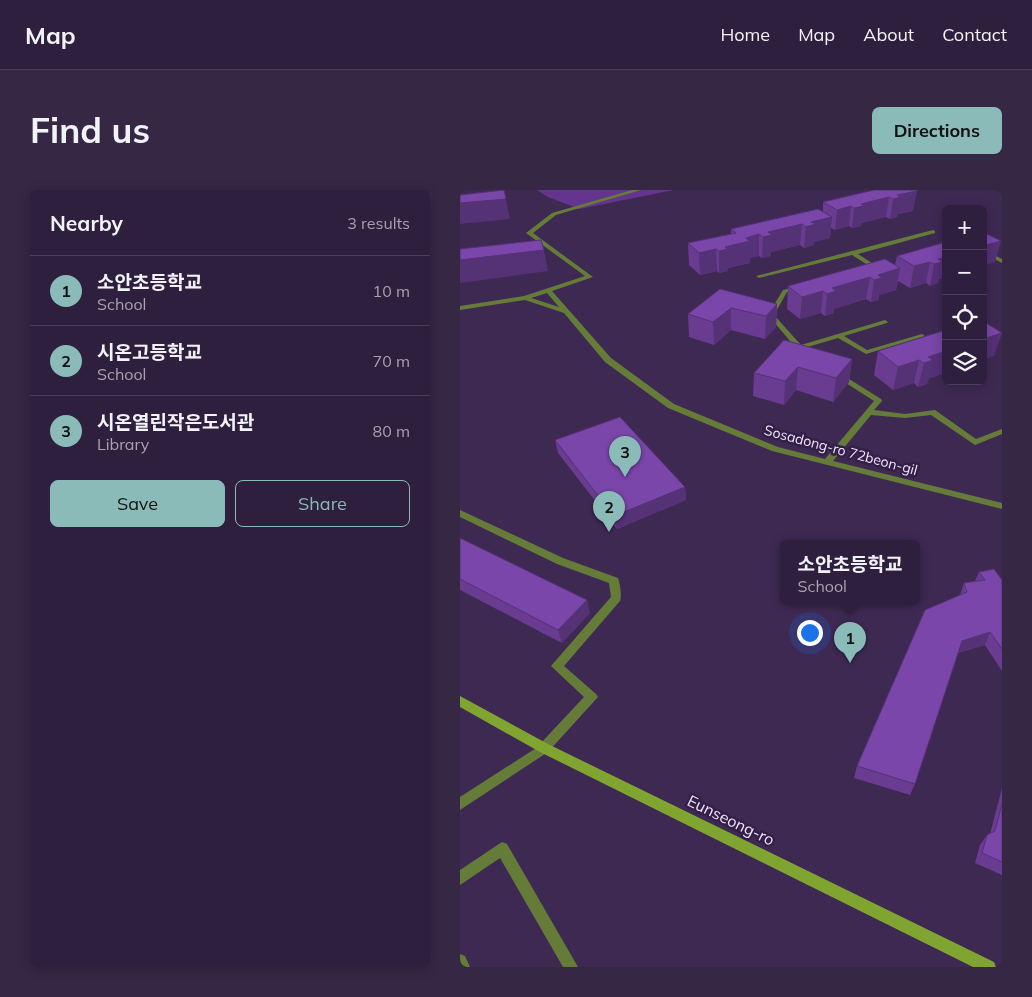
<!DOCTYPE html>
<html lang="en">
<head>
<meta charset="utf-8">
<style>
	body { margin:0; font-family:Mulish,"Noto Sans KR",sans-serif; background:#362745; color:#f1f3f6 }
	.controls { position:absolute; right:15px; top:15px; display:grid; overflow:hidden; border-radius:8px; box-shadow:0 2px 12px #0003 }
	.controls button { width:45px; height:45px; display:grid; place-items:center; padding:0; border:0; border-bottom:1px solid #493d58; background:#2e1f3e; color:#f1f3f6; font:25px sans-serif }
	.you { position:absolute; left:349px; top:442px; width:18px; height:18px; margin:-12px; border:4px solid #fff; border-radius:50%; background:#1a73e8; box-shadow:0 0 0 8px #1a73e833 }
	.badge { display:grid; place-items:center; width:32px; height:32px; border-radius:50%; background:#8bbbb9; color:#111; font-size:16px; font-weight:700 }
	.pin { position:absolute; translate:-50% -41px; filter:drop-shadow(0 1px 2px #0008) }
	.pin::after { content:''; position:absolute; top:26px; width:18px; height:15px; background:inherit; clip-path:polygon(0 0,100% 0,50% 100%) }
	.popup { position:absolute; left:320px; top:350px; width:140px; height:65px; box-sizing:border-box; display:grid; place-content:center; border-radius:8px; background:#2e1f3e; filter:drop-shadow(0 1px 4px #0005); font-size:16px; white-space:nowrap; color:#a7a2b0 }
	.popup b { font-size:19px; color:#f1f3f6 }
	.popup::after { content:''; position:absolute; left:50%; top:100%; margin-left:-10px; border:10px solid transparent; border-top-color:#2e1f3e }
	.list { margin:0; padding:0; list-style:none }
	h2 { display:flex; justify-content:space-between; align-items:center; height:65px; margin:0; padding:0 20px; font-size:21px }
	h2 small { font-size:16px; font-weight:400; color:#a7a2b0 }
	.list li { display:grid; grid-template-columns:32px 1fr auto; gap:15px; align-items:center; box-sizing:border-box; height:70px; padding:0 20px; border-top:1px solid #493d58 }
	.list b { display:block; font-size:19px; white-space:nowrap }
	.list p { margin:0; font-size:16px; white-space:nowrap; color:#a7a2b0 }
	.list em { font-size:16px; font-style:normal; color:#a7a2b0 }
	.actions { display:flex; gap:10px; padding:15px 20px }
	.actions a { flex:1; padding:11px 0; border:1px solid #8bbbb9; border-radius:8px; text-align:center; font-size:18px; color:#8bbbb9 }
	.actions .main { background:#8bbbb9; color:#111 }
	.icon { flex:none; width:28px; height:28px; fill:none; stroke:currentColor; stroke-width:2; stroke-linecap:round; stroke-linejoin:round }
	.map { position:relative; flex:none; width:542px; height:777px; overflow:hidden; border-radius:8px }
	header { display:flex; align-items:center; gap:30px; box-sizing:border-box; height:70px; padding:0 25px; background:#2e1f3e; border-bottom:1px solid #493d58 }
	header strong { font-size:24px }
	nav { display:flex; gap:28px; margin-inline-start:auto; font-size:18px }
	.intro { display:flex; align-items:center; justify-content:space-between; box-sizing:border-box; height:120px; padding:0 30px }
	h1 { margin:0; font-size:35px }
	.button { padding:12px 22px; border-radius:8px; background:#8bbbb9; color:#111; font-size:18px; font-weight:700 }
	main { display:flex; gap:30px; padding:0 30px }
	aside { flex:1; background:#2e1f3e; border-radius:8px; box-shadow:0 2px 12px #0003 }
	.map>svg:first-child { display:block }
	.green { fill:#64348e }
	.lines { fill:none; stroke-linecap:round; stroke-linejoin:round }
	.lane { fill:#657c39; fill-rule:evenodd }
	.street { fill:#657c39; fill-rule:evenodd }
	.secondary { fill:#7fa430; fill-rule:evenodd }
	.wall { fill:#693c91 }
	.shaded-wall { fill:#553176 }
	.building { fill:#7a46a9; stroke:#553176 }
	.labels { text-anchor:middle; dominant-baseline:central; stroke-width:5; stroke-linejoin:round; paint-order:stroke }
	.street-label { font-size:14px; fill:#efe6fb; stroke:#341f48 }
	.near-street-label { font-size:16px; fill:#efe6fb; stroke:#341f48 }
</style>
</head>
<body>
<header>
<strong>Map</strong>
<nav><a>Home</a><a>Map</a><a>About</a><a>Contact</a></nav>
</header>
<div class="intro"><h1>Find us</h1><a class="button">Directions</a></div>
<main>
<aside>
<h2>Nearby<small>3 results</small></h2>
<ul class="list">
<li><span class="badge">1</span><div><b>소안초등학교</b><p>School</p></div><em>10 m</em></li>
<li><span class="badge">2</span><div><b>시온고등학교</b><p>School</p></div><em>70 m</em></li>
<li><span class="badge">3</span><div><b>시온열린작은도서관</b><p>Library</p></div><em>80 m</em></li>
</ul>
<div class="actions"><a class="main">Save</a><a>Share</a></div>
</aside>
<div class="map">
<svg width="542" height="777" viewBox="0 0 542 777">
	<rect width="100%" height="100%" fill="#3e2953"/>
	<path class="green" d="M77,0H214L119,19L88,7Z"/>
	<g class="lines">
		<path class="lane" d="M0,320L103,368L158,388C160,394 162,405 160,411L104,476L136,504L138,507L88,562L84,563L80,562L78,558L80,554L124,507L91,476L151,407L149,393L97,374L0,327Z
			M42,652L47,654L118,777H103L40,668L0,695V680Z
			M0,764L5,766L10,777H0Z"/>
		<path class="street" d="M172,0H181L96,25L73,43L133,87L92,101L151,168L214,214L318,257L365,269L414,211L375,186L374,184L378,182L421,209L422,211L414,220L445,224L475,220L516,249L542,239V244L515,255L471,225L445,228L411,225L373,271L542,313V319L312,261L208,218L145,172L104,123L65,110L0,120V116L64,106L125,86L66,43L92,23ZM87,103L99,117L71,108Z
			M473,40L475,41V43L398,64L418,77V79H414L392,65L299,88L296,86Z
			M523,59L542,69V73L523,63Z
			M339,96L342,98L341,99L327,102L314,125L341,155L425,130L428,132L427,133L384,146L407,160L462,144L465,146L406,164L378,148L344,158L347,161L346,163H340L336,159L335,157L308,125L323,100Z
			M84,553L88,554L90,558L88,562L0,620V607Z"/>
		<path class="secondary" d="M0,506L88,554L534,772L536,777H513L80,562L0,517Z"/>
	</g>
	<path class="wall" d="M456,0L453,21L438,24L437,27L430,29L426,27L401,33V36L392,38L389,36L375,40L371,38L370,48L354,52V55L344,58L340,55L311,62V66L302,68L299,66L290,68V73L268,78V81L259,83L257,81L240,85L229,75L228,53L271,44V39L363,21V12Z
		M486,52V87L479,89L478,93L470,96L466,93L450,98L438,91L436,100L419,105V110L411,112L406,109L374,119V123L365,126L361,123L340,129L327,119L328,96L435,75L437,66Z
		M260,99L317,114L316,137L305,149L271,140L254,155L229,147L228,124Z
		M486,140V183L469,188L467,194L458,197L454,193L433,200L414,185L418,161Z
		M392,169L389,192L373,212L336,200L324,215L293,206L294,183Z
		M95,250L225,297L226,310L157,339L98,263Z
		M0,348L130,423L102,453L0,400Z
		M519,382L542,390V481L525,455L498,463L455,594L450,605L394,588L397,576L500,405L504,393L515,391Z
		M542,598V685L515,673L520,655L527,645L530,644Z"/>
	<path class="shaded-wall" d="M44,0L50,29L0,34V13Z
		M457,1L453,21L438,24L437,27L430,29L433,9L437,5Z
		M429,7L426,27L402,33L401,36L392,38L394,18L401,14Z
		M391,16L389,36L375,40L377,20Z
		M372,27L370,48L354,52V55L344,58L346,37L351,32Z
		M342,34L340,55L311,62V66L302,68L303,47L308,42Z
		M299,44V66L290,68V73L268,78V81L259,83V61L265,57L286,48Z
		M541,51L535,72L523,76V56Z
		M256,59L257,81L240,85L239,63Z
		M84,60L88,81L0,93V70Z
		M486,67V87L479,89L478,93L470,96L474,74L478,69Z
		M470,72L466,93L450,98L454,76Z
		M440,78L436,100L419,105V110L411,112L414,90L418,85Z
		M410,87L406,109L374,119V123L365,126L367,104L372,98Z
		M363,101L361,123L340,129L342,107Z
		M317,114L316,137L305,149L306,126Z
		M271,118V140L254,155L253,132Z
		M542,143L534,166L523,170V149Z
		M486,161V183L469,188L467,194L458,197L464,173L468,167Z
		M392,169L389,192L373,212L376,188Z
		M459,170L454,193L433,200L438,177Z
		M338,177L336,200L324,215L325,191Z
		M225,297L226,310L157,339L154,326Z
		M127,410L130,423L102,453L98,440Z
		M530,442L525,455L497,463L502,451Z"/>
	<path class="building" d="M44,0L46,9L0,13V5Z
		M414,0H456L457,1L437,5L441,7L433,9L429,7L401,14L404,16L394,18L391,16L377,20L363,12Z
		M358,19L372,27L351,32L356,34L346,37L342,34L308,42L312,45L303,47L299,44L286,48L290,51L265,57L268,59L259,61L256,59L239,63L228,53L276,43L271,39Z
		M523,42L541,51L523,56Z
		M81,50L84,60L0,70V59Z
		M486,52V67L478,69L483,72L474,74L470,72L454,76L437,66Z
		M425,69L440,78L418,85L422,88L414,90L410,87L372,98L376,101L367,104L363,101L342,107L328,96Z
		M260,99L317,114L306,126L271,118L253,132L228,124Z
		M523,131L542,143L523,149Z
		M486,140V161L468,167L473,170L464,173L459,170L438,177L418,161Z
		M324,150L392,169L376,188L338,177L325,191L294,183Z
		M160,227L225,297L154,326L95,250Z
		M0,348L127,410L98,440L0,389Z
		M534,379L542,390V459L530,442L502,451L455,594L397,576L465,420L507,402L504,393L525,390L519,382Z
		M542,614V672L522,663L527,645L535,641Z"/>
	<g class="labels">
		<g class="street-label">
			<text transform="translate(381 260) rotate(15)">Sosadong-ro 72beon-gil</text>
		</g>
		<g class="near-street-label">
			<text transform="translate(271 630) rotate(26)">Eunseong-ro</text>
		</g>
	</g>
</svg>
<div class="controls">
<button>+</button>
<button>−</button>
<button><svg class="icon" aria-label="locate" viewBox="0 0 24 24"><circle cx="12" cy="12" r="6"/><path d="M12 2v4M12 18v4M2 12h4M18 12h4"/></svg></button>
<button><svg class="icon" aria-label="layers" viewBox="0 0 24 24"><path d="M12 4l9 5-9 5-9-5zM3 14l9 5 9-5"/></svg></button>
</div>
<div class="you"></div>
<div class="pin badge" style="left:390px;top:473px">1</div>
<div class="popup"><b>소안초등학교</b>School</div>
<div class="pin badge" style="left:149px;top:342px">2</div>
<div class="pin badge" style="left:165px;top:287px">3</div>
</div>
</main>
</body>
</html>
